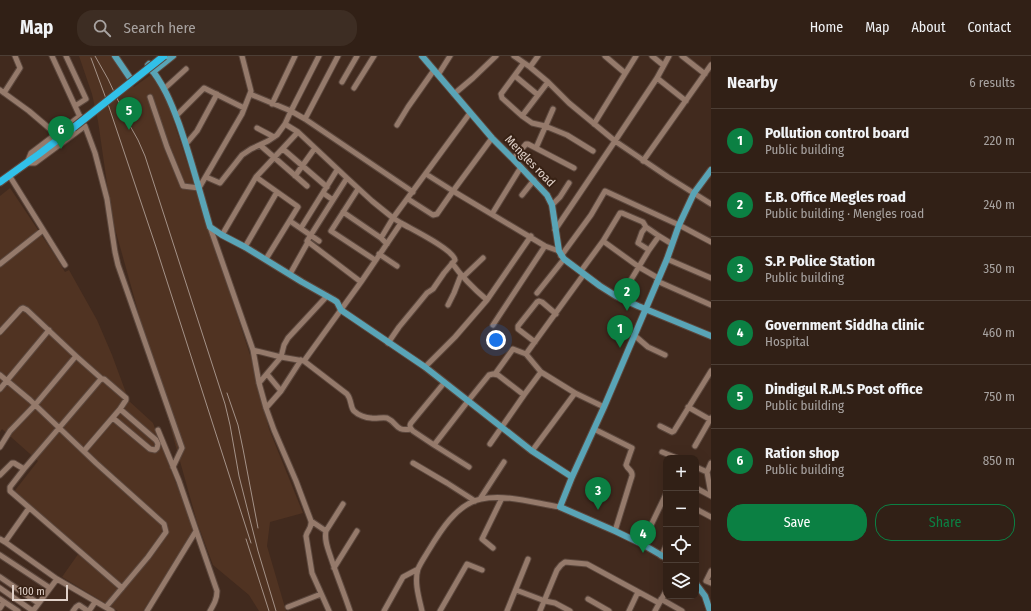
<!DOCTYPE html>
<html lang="en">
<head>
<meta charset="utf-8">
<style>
	body { margin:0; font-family:"Fira Sans Condensed",sans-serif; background:#3d2d23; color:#f1f3f6 }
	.controls { position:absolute; right:12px; bottom:12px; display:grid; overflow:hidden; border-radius:8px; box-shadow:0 4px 16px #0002 }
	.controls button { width:36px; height:36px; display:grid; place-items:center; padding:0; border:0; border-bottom:1px solid #4c3e35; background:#312016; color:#f1f3f6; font:20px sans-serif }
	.scale { position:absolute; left:12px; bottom:10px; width:56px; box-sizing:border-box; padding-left:4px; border:2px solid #e0d1c9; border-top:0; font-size:11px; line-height:14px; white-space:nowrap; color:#e0d1c9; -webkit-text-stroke:3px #372114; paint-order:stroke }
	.you { position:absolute; left:496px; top:284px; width:14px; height:14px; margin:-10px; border:3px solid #fff; border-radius:50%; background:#1a73e8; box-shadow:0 0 0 6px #1a73e833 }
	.badge { display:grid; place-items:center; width:26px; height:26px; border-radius:50%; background:#0b8043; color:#fff; font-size:13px; font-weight:700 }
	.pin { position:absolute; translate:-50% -33px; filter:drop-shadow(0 1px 2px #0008) }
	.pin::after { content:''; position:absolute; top:21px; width:14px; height:12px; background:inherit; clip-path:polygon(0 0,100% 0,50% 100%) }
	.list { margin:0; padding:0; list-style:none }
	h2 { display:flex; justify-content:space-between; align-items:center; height:52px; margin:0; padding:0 16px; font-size:17px }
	h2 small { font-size:13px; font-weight:400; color:#a8a3a1 }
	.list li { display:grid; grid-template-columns:26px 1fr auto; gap:12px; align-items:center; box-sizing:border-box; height:64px; padding:0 16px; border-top:1px solid #4c3e35 }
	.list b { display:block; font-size:15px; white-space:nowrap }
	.list p { margin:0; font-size:13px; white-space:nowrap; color:#a8a3a1 }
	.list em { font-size:13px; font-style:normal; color:#a8a3a1 }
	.actions { display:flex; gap:8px; padding:12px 16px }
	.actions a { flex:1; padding:9px 0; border:1px solid #0b8043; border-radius:16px; text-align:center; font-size:14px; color:#0b8043 }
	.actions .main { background:#0b8043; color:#fff }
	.icon { flex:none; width:22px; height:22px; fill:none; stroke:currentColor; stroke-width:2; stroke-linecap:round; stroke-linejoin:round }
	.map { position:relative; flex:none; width:711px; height:555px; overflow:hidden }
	header { display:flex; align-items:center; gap:24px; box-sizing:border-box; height:56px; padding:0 20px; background:#312016; border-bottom:1px solid #4c3e35 }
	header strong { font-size:19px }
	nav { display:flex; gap:22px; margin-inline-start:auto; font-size:14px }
	.search { width:280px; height:36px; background:#3d2d23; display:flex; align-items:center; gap:10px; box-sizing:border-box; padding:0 14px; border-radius:16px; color:#a8a3a1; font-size:15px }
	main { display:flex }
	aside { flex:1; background:#312016 }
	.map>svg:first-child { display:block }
	.built { fill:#503322 }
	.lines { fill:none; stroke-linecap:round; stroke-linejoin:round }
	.minor-casing { stroke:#5b473d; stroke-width:7 }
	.major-casing { stroke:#5b473d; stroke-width:8 }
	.highway-casing { stroke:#5b473d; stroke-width:9 }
	.minor { stroke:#957a6b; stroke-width:5 }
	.major { stroke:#59a4b6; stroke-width:6 }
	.highway { stroke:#31c0e8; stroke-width:7 }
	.rail { stroke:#a49288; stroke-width:1 }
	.highway-bridge-casing { stroke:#5b473d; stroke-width:9; stroke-linecap:butt }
	.highway-bridge { stroke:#31c0e8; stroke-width:7 }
	.labels { text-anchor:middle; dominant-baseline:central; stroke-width:4; stroke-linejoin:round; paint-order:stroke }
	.street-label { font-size:12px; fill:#e0d1c9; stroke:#372114 }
</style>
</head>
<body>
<header>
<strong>Map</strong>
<div class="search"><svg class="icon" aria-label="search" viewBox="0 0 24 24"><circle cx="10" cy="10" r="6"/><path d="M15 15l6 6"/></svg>Search here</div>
<nav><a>Home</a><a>Map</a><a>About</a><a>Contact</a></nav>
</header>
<main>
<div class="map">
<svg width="711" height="555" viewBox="0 0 711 555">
	<rect width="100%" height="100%" fill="#412a1e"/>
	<path class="built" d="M79,0H111L134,31L152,18L162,30L251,302L269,373L303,457L270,466L267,490L286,555H259L249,539L213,509L197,466L112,162L98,65L92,38Z
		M10,132L56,201L65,216L69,214L97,264L112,299L129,345L153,367L194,474L143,555H118L62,521L81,494L13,437L38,405L2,373L0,376V140Z"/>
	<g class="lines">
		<g class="minor-casing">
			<path id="minor" d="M52,0L81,63
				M66,0L86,43L75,50
				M514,0L530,11L548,26L569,47L615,85L668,121L711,148
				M605,0L625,17
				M652,0L663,9
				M682,0L705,18
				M523,8L501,38L502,42L522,60L532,67L545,70L567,79L593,95
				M530,11L538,0
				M438,19L450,0
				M515,20L538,39
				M657,22L686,45
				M342,26L357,0
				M354,32L374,0
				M164,33L186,13
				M0,34L29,55L56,78
				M4,37L20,12L15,0
				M250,38L291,55L319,0
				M454,38L473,22L496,0
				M150,41L167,91L183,130L199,132L242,58L251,35L242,0
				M272,48L295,0
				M80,60L56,78L31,97L27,107H35L85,70L95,97L107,143L115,196L118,209L182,392L173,411
				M176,60L204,32L244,52
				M522,60L548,26
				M305,63L338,0
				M594,68L636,0
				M397,69L408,51L434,14
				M257,72L274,81
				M492,82L453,135L545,190L559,195
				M186,88L197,75L217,38
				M260,89L307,130
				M536,92L553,53
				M283,93L327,131
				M513,103L526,88H528L574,112
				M643,105L711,9
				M9,119L65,209
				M295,120L315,92
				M206,121L220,127L242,99L251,93L268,85L277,79L285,68
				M256,121L298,76
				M347,122L298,76L285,68L291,55L305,63L413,136
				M358,133L331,175L375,204
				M323,137L333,144
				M522,139L534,124
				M408,143L433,159L437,158L453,135L426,118
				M552,149L560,141L569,127
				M343,156L381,182L387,188
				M492,158L521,111
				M290,165L319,185
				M210,171L253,294L259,327L266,352L274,374L296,425L311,465C312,473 307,474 306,480L312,517L329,555
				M646,171L642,176L638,187L649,194
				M301,172L337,114
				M555,174L615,85L657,22L669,0
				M222,179L256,121L297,150L298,151L266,203
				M603,185L639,211L658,222
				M245,191L277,136
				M379,198L397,210
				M561,200L591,159L605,135L679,169L711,186
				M667,203L711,222
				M452,207C462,221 474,233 487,244
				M0,208L43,174
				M581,215L603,185L620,157H622L643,166L646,171L659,180L672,188
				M290,218L308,186
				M463,221L483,202
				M657,225L711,249
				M361,226L307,185L347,122L372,145L393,162L381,182
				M537,237L564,203
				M620,242L649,194L659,180
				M448,249L454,237L461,219
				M493,269L545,190
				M0,276L21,253L23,252L27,254L76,300L35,349L10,375L0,391
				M634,279L648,291L665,299
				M535,286L518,273V270L537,246L539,245L542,246L556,258
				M388,287L399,271L418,248L427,237L433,233L444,217L455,204C453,193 411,173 401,167
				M253,294L281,301L304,305L347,338C352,344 350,351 354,355C358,359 366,362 371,362C376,363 382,361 387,362C398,367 395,376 411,373
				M76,300L102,323
				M304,305L361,226L401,167L393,162L470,57
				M425,311L455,281L487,244L531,180
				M541,316L526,298L584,218
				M267,318L281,335
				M495,318L513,293L526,298
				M0,319L30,344L96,407L164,468L166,476L148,501L106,551
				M259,327L281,301L284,289L288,282L327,240
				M444,327L411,367C409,370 410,372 413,375L434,389L468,345L489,319L493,318L498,319L524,339L541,316L575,337L532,395
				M0,333L49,274
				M575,337L604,351
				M688,351L711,364
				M266,352L281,335L301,304
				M113,362L150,393L155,394L157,392L158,388L156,384L120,353
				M660,370L672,376L674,375L711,315
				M594,373L632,392L626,409C628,414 633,414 632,420L615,475
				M158,374L179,425L217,535C217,543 214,548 210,555
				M490,388L524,339
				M434,389L469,411
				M695,390L711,362
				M84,395L120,353L126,344V342L104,323H102L100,324L24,413L10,431V435L122,532
				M662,396L677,402
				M413,407L447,427L475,445
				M711,407L707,416L711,438
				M696,411L707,416
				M0,419L12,407H14L24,413
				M696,432L711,440
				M480,443L504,406
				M343,448L326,475C324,484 328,493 331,502C337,520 344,537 350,555
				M696,453L711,461
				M311,465L326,475
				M0,483L5,486L57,523L112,555
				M5,486L29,452
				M642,488L666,438
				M493,492L482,483L502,442
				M0,499L50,532
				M661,500L666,490
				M334,512L357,475
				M711,515L706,525L711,527
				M0,521L38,547
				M0,532L33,555
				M516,534L545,545L555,547L570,555
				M0,543L18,555
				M588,543L609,555
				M661,543L682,555
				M288,551L321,538
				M0,552L4,546
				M33,555L57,523
				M73,555L76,551L79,549L88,555
				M89,555L95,546
				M147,555L196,475
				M384,555L403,521L418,513
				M422,555C419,542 414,526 418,513C420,508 424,502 427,497C439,477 456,448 481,443C507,438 534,447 560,451
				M440,555L467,508L482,514
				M507,555L528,503
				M540,555L557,514L561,509L565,506L587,508L659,547
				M629,555L638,536
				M655,555L666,535"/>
		</g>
		<g class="major-casing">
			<path id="major" d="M115,0L130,22
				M422,0L492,82L513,103L547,139L552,149L559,195L564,203L600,230L616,240L638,250L711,280
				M149,8L148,9C163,27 171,46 179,68C191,102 200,137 210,171L222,179L245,191L302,226L334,244L337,246L341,254L425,311L532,395L572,421
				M153,16L173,0
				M666,502L642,488L615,475L560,451L572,421L604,351L667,203L679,169L694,137L711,114
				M696,528L705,540L710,555"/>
		</g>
		<g class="highway-casing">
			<path id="highway" d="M0,126L39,98L73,72"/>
		</g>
		<use href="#minor" class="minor"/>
		<use href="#major" class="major"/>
		<use href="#highway" class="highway"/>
		<path class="rail" d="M95,0L108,23L129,68L138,84L145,100L225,348L230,369L239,420L258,495L276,555
			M91,2L108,48L156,191L251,487
			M227,337L238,369L243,393L258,472
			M246,483L269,555"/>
		<g class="highway-bridge-casing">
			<path id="highway-bridge" d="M73,72L164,0"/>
		</g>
		<use href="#highway-bridge" class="highway-bridge"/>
	</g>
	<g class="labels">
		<g class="street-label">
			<text transform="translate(530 105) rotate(46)">Mengles road</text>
		</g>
	</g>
</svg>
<div class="controls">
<button>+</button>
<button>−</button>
<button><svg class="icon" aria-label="locate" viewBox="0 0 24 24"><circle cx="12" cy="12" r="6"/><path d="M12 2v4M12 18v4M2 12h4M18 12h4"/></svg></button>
<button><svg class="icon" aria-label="layers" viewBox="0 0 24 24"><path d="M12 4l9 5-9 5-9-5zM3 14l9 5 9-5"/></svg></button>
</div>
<div class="scale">100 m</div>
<div class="you"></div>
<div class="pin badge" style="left:620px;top:292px">1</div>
<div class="pin badge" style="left:627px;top:255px">2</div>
<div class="pin badge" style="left:598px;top:454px">3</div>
<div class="pin badge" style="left:643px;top:497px">4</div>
<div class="pin badge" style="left:129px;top:74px">5</div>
<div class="pin badge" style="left:61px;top:93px">6</div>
</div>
<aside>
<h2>Nearby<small>6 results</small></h2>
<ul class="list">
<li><span class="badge">1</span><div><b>Pollution control board</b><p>Public building</p></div><em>220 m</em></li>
<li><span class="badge">2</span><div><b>E.B. Office Megles road</b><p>Public building · Mengles road</p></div><em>240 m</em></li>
<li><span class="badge">3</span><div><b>S.P. Police Station</b><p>Public building</p></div><em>350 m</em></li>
<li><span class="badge">4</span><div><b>Government Siddha clinic</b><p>Hospital</p></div><em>460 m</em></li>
<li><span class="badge">5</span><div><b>Dindigul R.M.S Post office</b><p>Public building</p></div><em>750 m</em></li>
<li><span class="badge">6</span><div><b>Ration shop</b><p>Public building</p></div><em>850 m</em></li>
</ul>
<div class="actions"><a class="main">Save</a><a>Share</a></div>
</aside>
</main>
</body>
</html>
